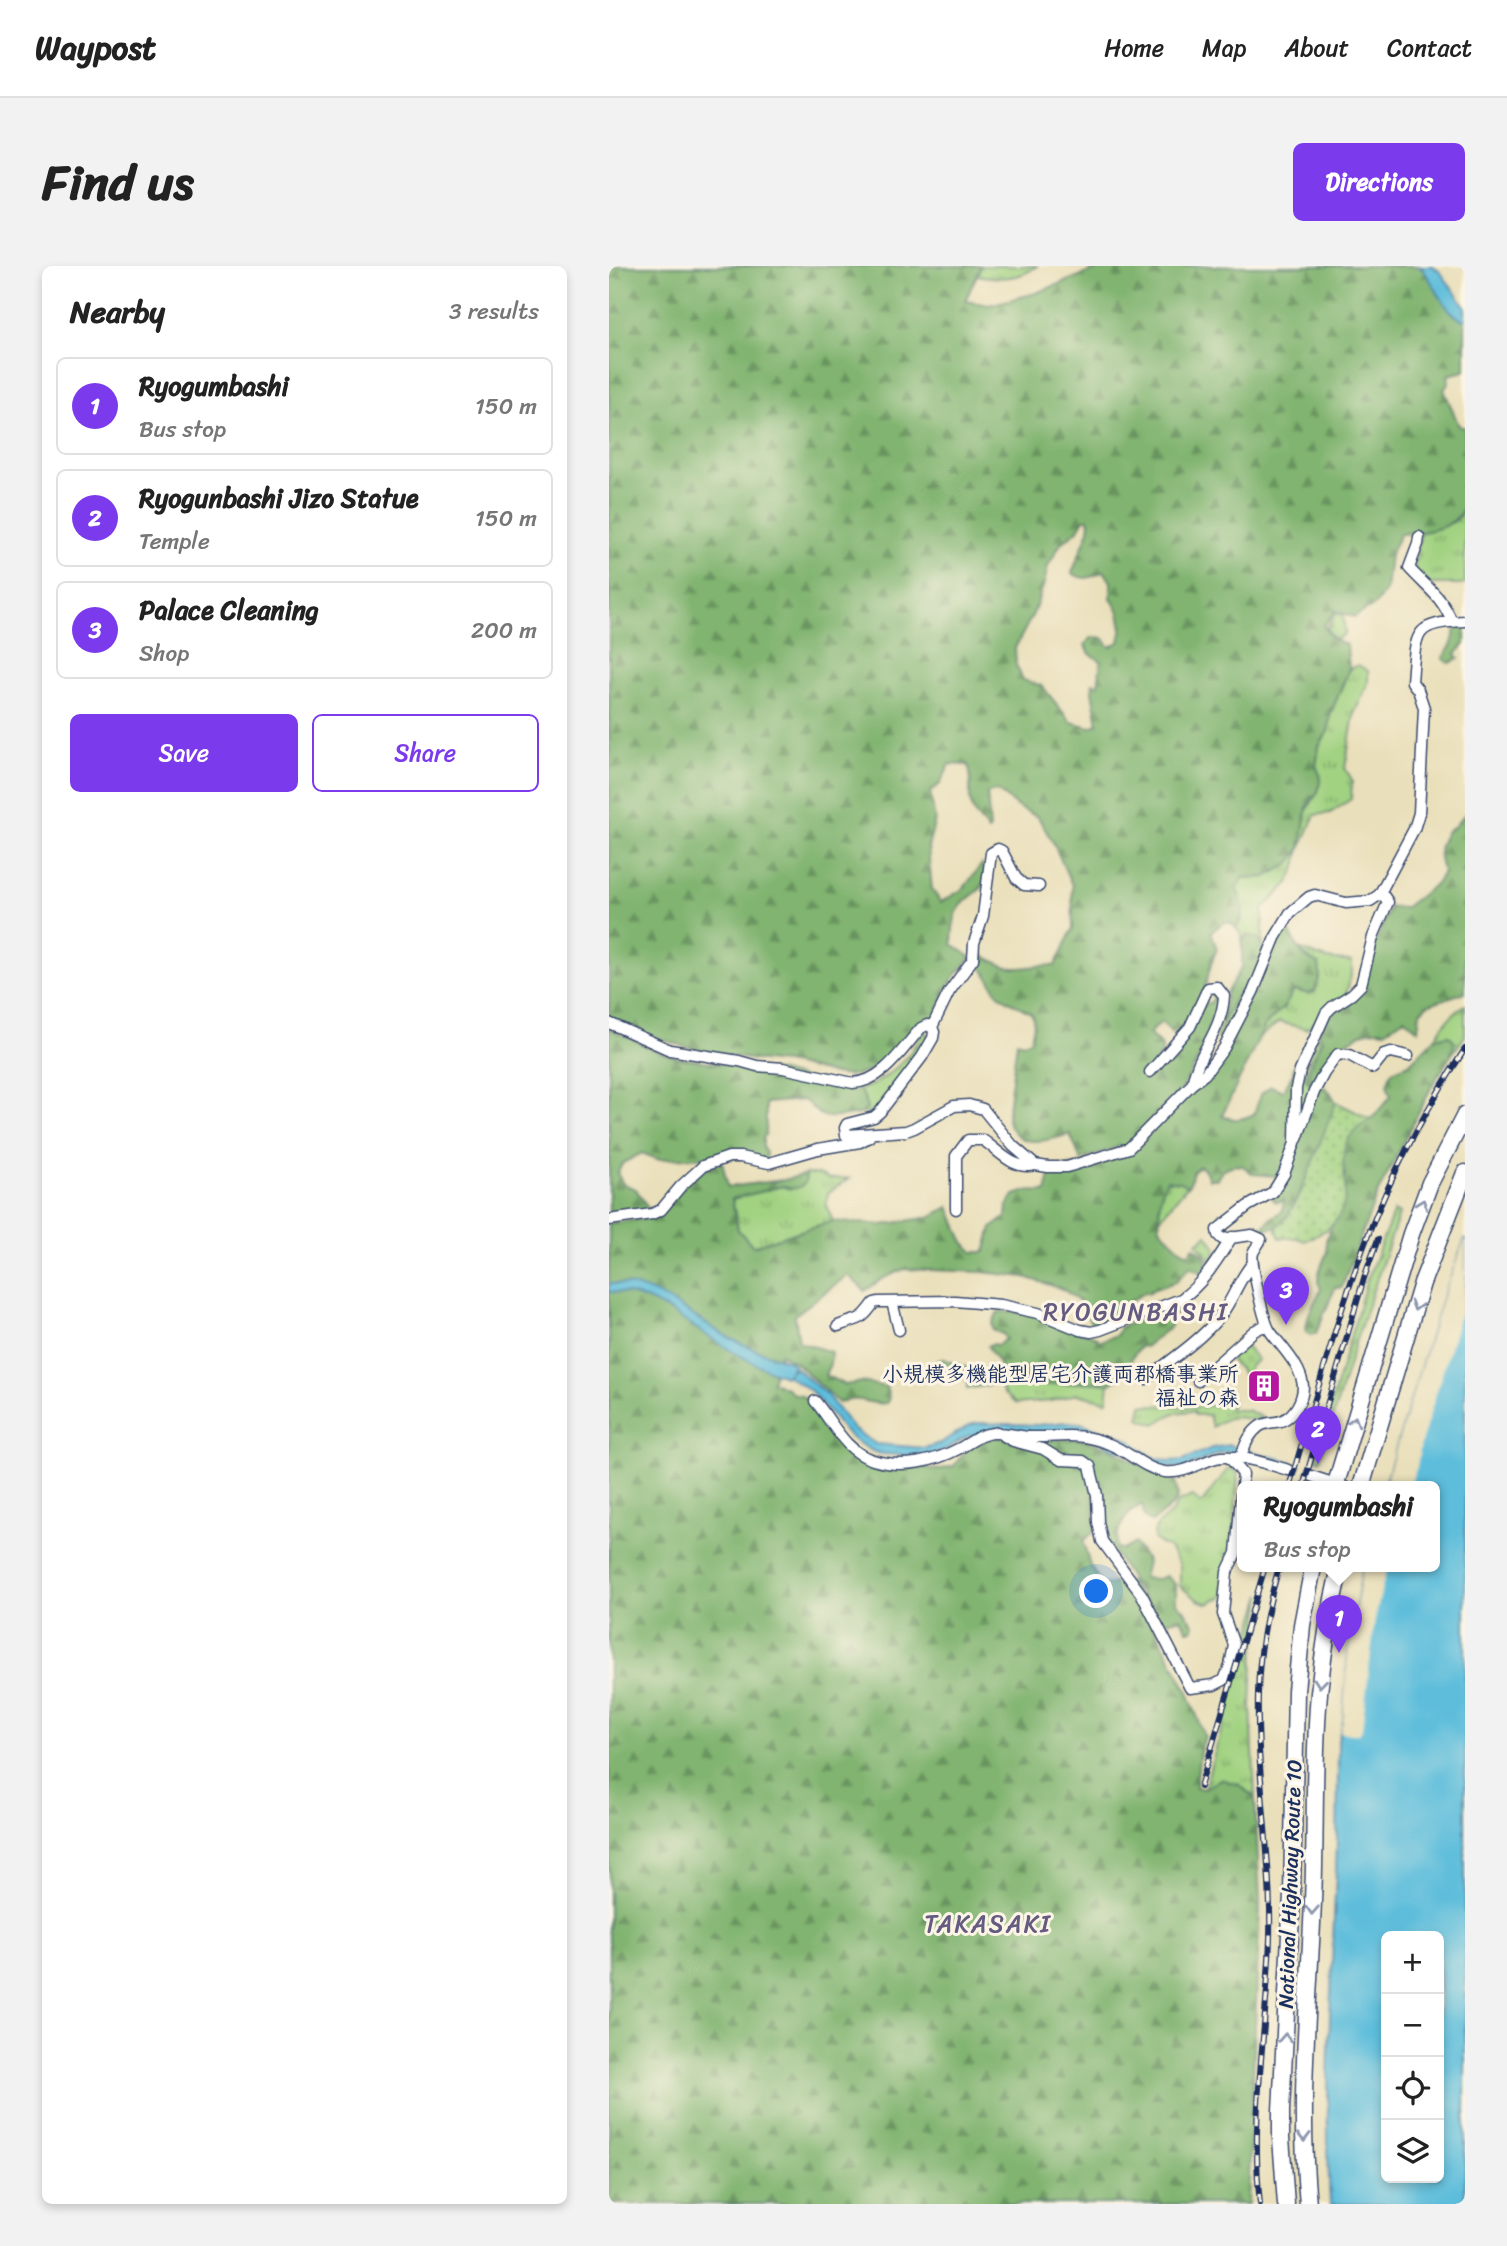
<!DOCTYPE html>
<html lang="en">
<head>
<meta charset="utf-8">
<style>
	body { margin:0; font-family:Sriracha,"Klee One",sans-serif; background:#f2f2f2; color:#222 }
	.controls { position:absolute; right:21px; bottom:21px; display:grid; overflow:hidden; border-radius:10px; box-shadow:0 4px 10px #0003 }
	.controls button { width:63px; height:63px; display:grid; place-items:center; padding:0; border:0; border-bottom:2px solid #e0e0e0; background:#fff; color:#222; font:35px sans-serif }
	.you { position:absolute; left:488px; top:1326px; width:24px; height:24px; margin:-18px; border:5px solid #fff; border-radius:50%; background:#1a73e8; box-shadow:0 0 0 10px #1a73e833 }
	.badge { display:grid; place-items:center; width:46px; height:46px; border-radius:50%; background:#7c3aed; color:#fff; font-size:23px; font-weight:700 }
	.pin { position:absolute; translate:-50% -58px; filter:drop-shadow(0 2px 4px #0008) }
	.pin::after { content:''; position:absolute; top:37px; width:24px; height:21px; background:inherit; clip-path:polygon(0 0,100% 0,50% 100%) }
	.popup { position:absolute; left:628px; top:1215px; width:203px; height:91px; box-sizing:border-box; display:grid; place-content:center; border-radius:10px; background:#fff; filter:drop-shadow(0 2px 5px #0005); font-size:23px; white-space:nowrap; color:#767676 }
	.popup b { font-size:26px; color:#222 }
	.popup::after { content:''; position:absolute; left:50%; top:100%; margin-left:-14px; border:14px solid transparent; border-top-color:#fff }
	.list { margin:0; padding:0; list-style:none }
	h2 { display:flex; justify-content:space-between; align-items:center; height:91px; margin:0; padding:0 28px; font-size:30px }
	h2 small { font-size:23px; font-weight:400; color:#767676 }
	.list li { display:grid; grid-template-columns:46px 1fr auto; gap:21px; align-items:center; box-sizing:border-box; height:98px; margin:0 14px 14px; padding:0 14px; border:2px solid #e0e0e0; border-radius:10px }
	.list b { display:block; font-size:26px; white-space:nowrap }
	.list p { margin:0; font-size:23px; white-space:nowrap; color:#767676 }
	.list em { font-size:23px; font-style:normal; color:#767676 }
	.actions { display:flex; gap:14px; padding:21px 28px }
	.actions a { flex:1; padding:16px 0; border:2px solid #7c3aed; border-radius:10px; text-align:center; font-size:24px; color:#7c3aed }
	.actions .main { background:#7c3aed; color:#fff }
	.icon { flex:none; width:38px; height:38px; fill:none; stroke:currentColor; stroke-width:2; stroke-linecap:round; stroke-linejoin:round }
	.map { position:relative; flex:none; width:856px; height:1938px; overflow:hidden; border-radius:10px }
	header { display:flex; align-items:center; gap:42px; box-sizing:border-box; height:98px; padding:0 35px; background:#fff; border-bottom:2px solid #e0e0e0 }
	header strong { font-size:33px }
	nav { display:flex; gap:38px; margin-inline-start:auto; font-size:24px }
	.intro { display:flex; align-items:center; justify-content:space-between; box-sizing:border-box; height:168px; padding:0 42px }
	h1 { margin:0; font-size:49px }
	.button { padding:18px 32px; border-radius:10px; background:#7c3aed; color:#fff; font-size:24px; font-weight:700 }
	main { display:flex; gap:42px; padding:0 42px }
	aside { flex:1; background:#fff; border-radius:10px; box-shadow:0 4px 10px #0003 }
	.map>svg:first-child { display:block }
	.grass { fill:url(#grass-tufts); stroke:#5e8070; stroke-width:2 }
	.forest { fill:url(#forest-firs); stroke:#4e7266; stroke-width:2; fill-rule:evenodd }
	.cemetery { fill:url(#cemetery-stones); stroke:#5e8070; stroke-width:2 }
	.park { fill:url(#park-dots); stroke:#5e8070; stroke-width:2 }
	.water { fill:#5dbddb; stroke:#3c769c; stroke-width:2; fill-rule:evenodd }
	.pier { fill:#e9dfba }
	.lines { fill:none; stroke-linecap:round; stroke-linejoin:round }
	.minor-tunnel { stroke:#c0bca8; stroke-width:10; stroke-dasharray:10 5; stroke-linecap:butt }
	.minor-casing { stroke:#3a496c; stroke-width:13 }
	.trunk-casing { stroke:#3a496c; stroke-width:19 }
	.minor { stroke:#fff; stroke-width:10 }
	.trunk { stroke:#fff; stroke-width:16 }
	.rail-casing { stroke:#1b2f5e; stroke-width:6 }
	.rail { stroke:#fcf5e5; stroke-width:3.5; stroke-dasharray:10; stroke-linecap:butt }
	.oneway { stroke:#8d97ae }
	.labels { text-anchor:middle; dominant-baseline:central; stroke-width:6; stroke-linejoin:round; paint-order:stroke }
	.poi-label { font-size:21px; font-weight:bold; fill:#1b2f5e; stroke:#fcf5e5; text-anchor:end }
	.street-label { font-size:21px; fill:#1b2f5e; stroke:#fcf5e5 }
	.quarter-label { font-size:24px; letter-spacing:2px; fill:#645b81; stroke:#fcf5e5 }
</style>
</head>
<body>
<header>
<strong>Waypost</strong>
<nav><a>Home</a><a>Map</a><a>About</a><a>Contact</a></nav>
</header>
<div class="intro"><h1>Find us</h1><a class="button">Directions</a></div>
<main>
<aside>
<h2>Nearby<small>3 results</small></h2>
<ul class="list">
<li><span class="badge">1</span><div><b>Ryogumbashi</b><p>Bus stop</p></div><em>150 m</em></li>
<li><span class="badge">2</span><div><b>Ryogunbashi Jizo Statue</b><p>Temple</p></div><em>150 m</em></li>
<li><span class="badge">3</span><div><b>Palace Cleaning</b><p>Shop</p></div><em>200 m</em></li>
</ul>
<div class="actions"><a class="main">Save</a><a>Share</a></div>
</aside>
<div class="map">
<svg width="856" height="1938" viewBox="0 0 856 1938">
	<defs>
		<pattern id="grass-tufts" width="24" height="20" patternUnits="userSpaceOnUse" patternTransform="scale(1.75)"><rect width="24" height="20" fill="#a1d281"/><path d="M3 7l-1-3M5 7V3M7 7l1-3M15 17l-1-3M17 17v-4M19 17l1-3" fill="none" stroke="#82ab6d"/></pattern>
		<pattern id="forest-firs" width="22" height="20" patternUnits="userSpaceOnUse" patternTransform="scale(1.75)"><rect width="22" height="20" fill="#80b46f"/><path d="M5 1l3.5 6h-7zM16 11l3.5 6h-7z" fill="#68935e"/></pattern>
		<pattern id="cemetery-stones" width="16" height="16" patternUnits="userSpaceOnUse" patternTransform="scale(1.75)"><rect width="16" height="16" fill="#a1d281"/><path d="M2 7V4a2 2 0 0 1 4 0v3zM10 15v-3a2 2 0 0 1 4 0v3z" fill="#82ab6d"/></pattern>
		<pattern id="park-dots" width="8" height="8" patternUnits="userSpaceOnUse" patternTransform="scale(1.75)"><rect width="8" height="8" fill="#a1d281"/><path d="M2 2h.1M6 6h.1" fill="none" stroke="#82ab6d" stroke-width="1.8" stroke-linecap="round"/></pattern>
	</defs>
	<rect width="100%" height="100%" fill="#fcf5e5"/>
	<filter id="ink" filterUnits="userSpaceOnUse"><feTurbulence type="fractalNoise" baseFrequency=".0143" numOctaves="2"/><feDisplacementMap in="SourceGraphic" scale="14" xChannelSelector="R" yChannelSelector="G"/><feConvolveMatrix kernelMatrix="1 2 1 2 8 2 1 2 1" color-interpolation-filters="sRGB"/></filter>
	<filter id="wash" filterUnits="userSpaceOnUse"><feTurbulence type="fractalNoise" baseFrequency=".00686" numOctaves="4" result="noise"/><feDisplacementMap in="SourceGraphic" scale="28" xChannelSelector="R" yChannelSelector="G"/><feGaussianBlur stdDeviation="1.57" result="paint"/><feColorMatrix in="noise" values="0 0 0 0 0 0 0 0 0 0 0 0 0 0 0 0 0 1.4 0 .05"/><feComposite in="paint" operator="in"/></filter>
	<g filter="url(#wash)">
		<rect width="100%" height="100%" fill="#e9dfba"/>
		<path class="grass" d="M372,0H428C410,14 389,13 368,9Z
			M856,237V318H819L805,303L812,267C831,256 850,265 856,237Z
			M749,399L759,405V417L745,448L736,502L743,514L742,533L721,547L706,549L691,583L686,604L678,619L654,643V690L642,671L639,669L633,675V669L627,662L633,653L627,622L634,612L657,611L709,526L711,511L707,500L710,480L719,465L721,449L740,403Z
			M687,682L718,693L743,696V705L737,729L698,763L670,756L651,771L656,759L676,740L685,724L700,728L706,725L711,709L703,695Z
			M646,712L615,774L607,771L626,731Z
			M856,739V770L841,791L845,776L839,769L826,772C833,760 844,746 856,739Z
			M316,766L320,770L318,774L289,819L263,847L251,848L258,843L255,831L250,824C269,818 287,804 300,788C306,781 308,771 316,766Z
			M710,767L713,772L697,812L706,818L690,867V822Z
			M197,908H210L221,913L240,912L219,927L217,939L224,955L144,980L129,964L123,933L173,920L181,923L196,917Z
			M557,914L571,916L578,920L550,954L551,927Z
			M785,945L790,948L746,1077L711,1194L706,1193L758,1014Z
			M635,1079L649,1094L641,1100L636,1110L620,1092Z
			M476,1116L500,1118L498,1135L467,1128L443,1135L407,1138L395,1128L390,1117L435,1119Z
			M624,1135L621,1144H638L656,1153C631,1157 631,1142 603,1161L600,1149H586L585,1145L565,1147L546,1158L530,1152L533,1139L592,1141Z
			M619,1203H623L629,1207L623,1286L614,1332L606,1333L600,1338L589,1334L571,1320V1299L559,1281L553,1279L545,1273C544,1257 555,1255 563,1246C566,1243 567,1239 569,1236L584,1230L592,1238Z
			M653,1328L644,1395L642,1439L646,1532L629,1518L595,1523Z"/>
		<path class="forest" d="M0,0H372L356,35L380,39L427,27L496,0H810C829,16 831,44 856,55V105L839,109L840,116L835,124L850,160L856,162V237C850,264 814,267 791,268L781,289L777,324L766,339L745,351L727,345L715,359C720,371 726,376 738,379L740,403L721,449L719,465L710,480L707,500L712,511L709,526L698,541L691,583L679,599L657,611L634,612L627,622C634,637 637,648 627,662L622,657L616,656L602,666L608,683C601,697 600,706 596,721C591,739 580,757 569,772L552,756L540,768L553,780V788L539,805L542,809L583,762L593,740L602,736L605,732L604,729L599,728L601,724L604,723L612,729L607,759L574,822L538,858L522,877L472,894L461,868C437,875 407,885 398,852L408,775L415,777L422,774L425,758L423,748C414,742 393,733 388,726C381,716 378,704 367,697L370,691L372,689C384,693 392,701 405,702C419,703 431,698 446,700L464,662L463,619L445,578L429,551L410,542L388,525L378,527L381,563L379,565C372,553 364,551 361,534C360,522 364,510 359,499L341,498L331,518L321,526L326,554L319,581L323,624L332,636L354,623L373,598L376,603L375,620C348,641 344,643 343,678L362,691C358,699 352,702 347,709C337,721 331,737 326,752C294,759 284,796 255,807C232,815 203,801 181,798C172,796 163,796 154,795C98,787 49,778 0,750ZM475,253H479L481,257L480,264L463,307C476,316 482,311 495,305L502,316V332L510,346L513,362L510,376L501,381L494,372C486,370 481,371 476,379L481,388L492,395L489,419L484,417L483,425L489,458L481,461L462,456L433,420L414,414L407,399L406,382L424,348L435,318L439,300L452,277L468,265Z
			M856,359V378L847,388L850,392L841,397L834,393C835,387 839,385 842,380C845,373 845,366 849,360Z
			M856,548V726L818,739L811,746L809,764L795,752L776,765C744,757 722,795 706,818L698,816L697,812L713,773L710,767L720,749L745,731L781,641L795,642L828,617L834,606L830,588L831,579L837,566L845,561Z
			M676,661C690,676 686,690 710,698L711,709L706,725L700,728L685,724L676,740L656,759L613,850C625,855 633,854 645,848L652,828L662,820L674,825L684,807V801L687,798L690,800L683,877L672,908L666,910L644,908L634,900L625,899L614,903L608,913H600L596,904L591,900L584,905L581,917L578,920L571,916L558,914C550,930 549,944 551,962C560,971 568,983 579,988L585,981C595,987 605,1001 590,1006L581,1001L566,1016L543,1024L540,1027L536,1026L520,1036L522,1048L485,1062L471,1036L454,1023L416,1011L373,1006L295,1003L273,1013L256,1025L239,1009L186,1049L190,1076L222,1086L221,1098L216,1109L236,1119L253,1116L277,1121L280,1131L278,1137C258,1140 253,1128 230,1137L186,1096L171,1088L163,1116L178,1122L185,1128L192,1129L202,1136L228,1174L243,1188L329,1204L345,1200L359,1180L387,1170L477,1198L485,1229L487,1264L474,1275L481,1300L494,1319L521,1315L578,1424L596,1471L591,1485L587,1521L595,1523L611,1513L629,1518L646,1532L651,1637L639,1938H0V957L37,953L96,902L113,896L119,921L175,914L197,908L196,917C189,924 182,924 173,920L123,933L129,964L144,980L224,955L273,959L321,951L340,941L354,975L364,986H376L383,962L397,951L398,941L405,929L419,925L437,926L442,905L519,886L527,882L547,860L601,807Z
			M638,669L650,673C663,699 642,710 628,729C622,738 618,749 612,758L617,727L633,701V675Z
			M0,762L50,786L71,792L172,806L241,825L250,824L255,831L258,843L251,848C240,849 221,854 212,849C205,845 201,838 194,834L157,837V868L154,872V882L157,887V894L110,891L48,893L33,887L14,897L8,907L14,918L27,923L41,946L0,952Z
			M840,769L846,776L841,791L824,818L768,928L733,1021L726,1022L707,1067L702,1069L697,1066C697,1049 705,1038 712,1023L709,1016L710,1006L718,986L717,974L722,961L728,953L736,909L733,893L736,878L745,864L765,850L782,830L778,818L783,805L800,798L826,772Z
			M715,821L721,826L727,836C718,861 688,949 668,960C665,962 657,963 652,964L661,953L673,945L675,934L668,936L664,934V931L710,822Z
			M571,1038L573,1043L562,1052L561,1061L536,1081L532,1080L523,1091L519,1106L500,1118L476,1116L434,1119L390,1117L358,1123V1116L351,1107L332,1103L327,1096L333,1092C351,1100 369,1107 388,1104L391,1100C388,1092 382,1088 379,1080L382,1078L389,1079L397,1073L394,1068L384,1064L383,1058L389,1046C416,1041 458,1061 485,1070L491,1075L508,1069L511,1061Z
			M471,1173L501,1182L548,1208L566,1212L569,1231L564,1239L543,1256C534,1253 534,1248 534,1238C516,1246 508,1263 507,1281L514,1284L526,1277L538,1296L534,1312L549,1313L557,1310L567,1319V1336L575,1344L585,1359L583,1364H578L572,1352L551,1358L494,1270L484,1203L454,1193L433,1180V1174Z"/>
		<path class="cemetery" d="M728,347L734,349L736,368L728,373L722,370L718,361Z
			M598,969L606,980L607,986L601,994L588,977Z"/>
		<path class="park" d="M727,836L761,853C707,885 757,922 724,958C717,966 705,970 696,975L688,972H671L667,962L678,951L690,931Z"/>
		<path class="water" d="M810,0H824L832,7L856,40V55C832,45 828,17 810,0Z
			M856,973V1938H721C715,1825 723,1715 727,1602C729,1559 729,1516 729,1474L734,1455L739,1384L754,1301H826V1221H775L832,1036ZM777,1670H830V1912H777Z
			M0,1018C46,1015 81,1051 119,1071C138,1081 159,1089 180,1095L184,1098L182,1103L183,1104L186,1101L218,1129L244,1163L267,1178L316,1182L331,1177L361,1159L368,1157L428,1159L457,1156L471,1157L517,1172L544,1191L560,1195L574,1194L603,1182L620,1179L683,1196L681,1201L622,1185L610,1187L576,1202L550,1201L469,1166L458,1165L359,1170L334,1185L317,1190L273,1188L263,1185L246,1175L234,1164L226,1153L202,1125L179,1110L180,1106L176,1110C146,1100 120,1084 94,1067C63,1047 38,1026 0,1026Z"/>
		<path class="pier" d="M856,973V1032L812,1177L808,1201L800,1221H775L832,1036Z
			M754,1301H778L766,1353L753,1463L750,1468H741L731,1466L734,1455L739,1384Z"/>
	</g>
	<g filter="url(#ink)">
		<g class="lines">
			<path class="minor-tunnel" d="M679,1204L702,1210"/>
			<g class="minor-casing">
				<path id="minor" d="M810,271L809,278L800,302C818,322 832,329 843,356
					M0,757L61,784L130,795L148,800L174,802L244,817C274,816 294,782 312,762L318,759L323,761L325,766L324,772L313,791L271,846L265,851L238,858L236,862L237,869L297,865L305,862L345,840L360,839L374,843L404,880L426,899L439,901H458L520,882L583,818L596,808L615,782L644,726L666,672L681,647L700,631L706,629L737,637L761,635L770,629L805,563L810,547L815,442L809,424L803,416C807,367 803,357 856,355
					M323,761L340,726L364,693L365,677L374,650L382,587L389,583L393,585L407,612L415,619L430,620
					M541,806L581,761L599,722L608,721L615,730C613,766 589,785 583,818
					M688,873L705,826L715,807L729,788L740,789L764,802L775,788L782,786L799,790
					M347,943V890L359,874H374C390,885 405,905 426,899
					M0,954L43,948L52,944L72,920L94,900L120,891H131L160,897L209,883L251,876L260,871
					M283,1036L290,1064
					M229,1060C250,1051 250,1058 265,1037L269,1036L346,1035L392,1039L429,1047L471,1064L482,1066L491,1064L572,1033C595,1017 608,994 623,971
					M537,1113C562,1094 592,1074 612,1049C624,1033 630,1013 643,998
					M589,1115L645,1065L657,1059
					M206,1135C224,1156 235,1185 264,1194C293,1203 325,1196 351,1182C363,1176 370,1168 384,1167C396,1166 409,1170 421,1171C451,1172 469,1165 500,1178C519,1185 535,1203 556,1206C576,1208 589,1197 607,1192C627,1187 659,1198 679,1204
					M388,1166L404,1175L434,1183L452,1194L474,1195L481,1200L488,1229L489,1256L493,1275L533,1329L581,1422L605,1419L615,1414L621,1400L625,1379L614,1348L618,1306L627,1287L634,1208L620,1191
					M632,1192C635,1180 641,1167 651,1160C658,1156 665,1157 672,1155C685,1150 694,1134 694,1120C692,1099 672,1081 661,1065C655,1056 641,995 644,987C646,982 650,978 652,973L643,969L613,973L609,969L608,964L639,940L664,926L675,908L686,877L687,822L691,805L717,747L723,741L743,728L752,719L764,671L779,636L772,626
					M702,1210L736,1221"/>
			</g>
			<g class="trunk-casing">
				<path id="trunk" d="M726,1221L802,968L821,917L856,849
					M752,1221L813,1017L856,907
					M677,1938L672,1872V1845L683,1630L687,1425L693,1359L704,1301
					M699,1938C689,1837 700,1736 704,1635C707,1566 704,1496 710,1427C714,1385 721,1343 731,1301"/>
			</g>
			<use href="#minor" class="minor"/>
			<use href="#trunk" class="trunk"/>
			<g class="rail-casing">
				<path id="rail" d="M680,1221C708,1129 731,1036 768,947C792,890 822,835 856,783
					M694,1221L755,1012L769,973
					M591,1521L656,1301
					M651,1938C641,1849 658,1761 661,1672C663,1590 647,1509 649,1427C650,1385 658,1342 670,1301"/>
			</g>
			<use href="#rail" class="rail"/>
		</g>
		<defs><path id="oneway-chevron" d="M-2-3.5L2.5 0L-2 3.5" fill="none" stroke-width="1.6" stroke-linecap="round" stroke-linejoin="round" transform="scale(1.75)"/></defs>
		<g class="oneway">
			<use href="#oneway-chevron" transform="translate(813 938) rotate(-69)"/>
			<use href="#oneway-chevron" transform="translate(807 1040) rotate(107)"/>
			<use href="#oneway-chevron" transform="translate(745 1155) rotate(-73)"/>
			<use href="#oneway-chevron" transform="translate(711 1417) rotate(96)"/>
			<use href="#oneway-chevron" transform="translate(703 1644) rotate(93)"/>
			<use href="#oneway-chevron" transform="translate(676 1772) rotate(-87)"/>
			<use href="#oneway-chevron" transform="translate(695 1871) rotate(89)"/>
		</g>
	</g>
	<defs>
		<g id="building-square" transform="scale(1.75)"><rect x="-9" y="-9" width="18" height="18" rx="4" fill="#b5179e" stroke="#fcf5e5"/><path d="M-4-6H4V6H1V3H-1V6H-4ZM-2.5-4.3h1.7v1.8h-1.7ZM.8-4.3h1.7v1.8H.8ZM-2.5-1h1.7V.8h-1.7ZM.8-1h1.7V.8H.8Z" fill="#fff"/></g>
	</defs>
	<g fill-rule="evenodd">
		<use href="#building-square" x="655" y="1120"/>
	</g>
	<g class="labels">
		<g class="poi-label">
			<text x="630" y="1108">小規模多機能型居宅介護両郡橋事業所<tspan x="630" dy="24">福祉の森</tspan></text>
		</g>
		<g class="street-label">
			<text transform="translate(681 1618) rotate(-88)">National Highway Route 10</text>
		</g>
		<g class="quarter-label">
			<text x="527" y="1046">RYOGUNBASHI</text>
			<text x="379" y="1658">TAKASAKI</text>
		</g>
	</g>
</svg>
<div class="controls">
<button>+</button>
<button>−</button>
<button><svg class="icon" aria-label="locate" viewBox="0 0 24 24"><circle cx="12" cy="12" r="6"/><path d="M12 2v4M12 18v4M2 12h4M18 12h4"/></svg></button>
<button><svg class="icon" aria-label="layers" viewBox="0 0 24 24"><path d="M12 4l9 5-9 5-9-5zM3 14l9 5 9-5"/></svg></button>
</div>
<div class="you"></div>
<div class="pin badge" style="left:730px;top:1387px">1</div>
<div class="popup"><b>Ryogumbashi</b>Bus stop</div>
<div class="pin badge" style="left:709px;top:1198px">2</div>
<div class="pin badge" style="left:677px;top:1059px">3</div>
</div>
</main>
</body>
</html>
